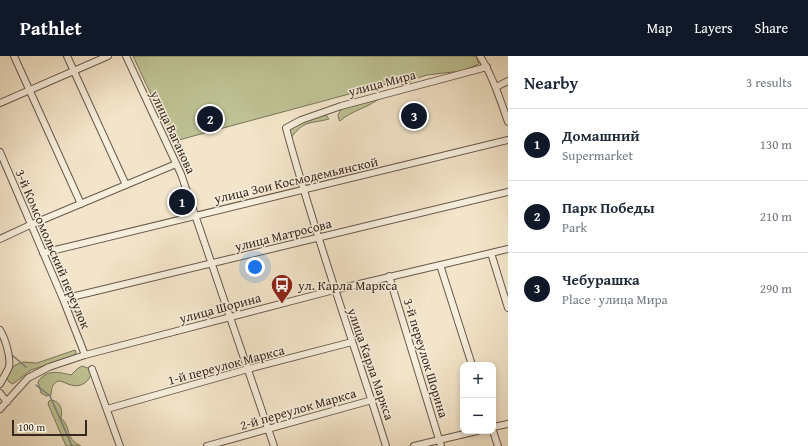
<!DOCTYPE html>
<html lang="en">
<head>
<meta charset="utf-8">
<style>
	body { margin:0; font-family:"Gentium Book Plus",serif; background:#f6f6f7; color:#1f2937 }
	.controls { position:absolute; right:12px; bottom:12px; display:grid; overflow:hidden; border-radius:8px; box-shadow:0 2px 6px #0003 }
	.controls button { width:36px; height:36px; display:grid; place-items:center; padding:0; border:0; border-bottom:1px solid #e0e1e3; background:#fff; color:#1f2937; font:20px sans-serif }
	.scale { position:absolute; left:12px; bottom:10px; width:75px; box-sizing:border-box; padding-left:4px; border:2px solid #38291e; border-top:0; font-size:11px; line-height:14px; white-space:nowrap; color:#38291e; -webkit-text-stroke:3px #f7eedd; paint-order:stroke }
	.you { position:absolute; left:255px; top:211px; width:14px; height:14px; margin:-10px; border:3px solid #fff; border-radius:50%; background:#1a73e8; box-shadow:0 0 0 6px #1a73e833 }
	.badge { display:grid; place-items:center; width:26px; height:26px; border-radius:50%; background:#111827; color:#fff; font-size:13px; font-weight:700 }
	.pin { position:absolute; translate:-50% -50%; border:2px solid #fff; box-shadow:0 1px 4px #0006 }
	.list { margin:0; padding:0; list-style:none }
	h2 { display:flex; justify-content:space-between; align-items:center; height:52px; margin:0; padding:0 16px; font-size:17px }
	h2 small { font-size:13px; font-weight:400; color:#747a83 }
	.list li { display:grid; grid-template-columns:26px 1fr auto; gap:12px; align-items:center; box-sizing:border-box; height:72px; padding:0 16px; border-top:1px solid #e0e1e3 }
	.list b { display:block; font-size:15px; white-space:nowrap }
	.list p { margin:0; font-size:13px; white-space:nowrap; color:#747a83 }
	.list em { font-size:13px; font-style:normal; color:#747a83 }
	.map { position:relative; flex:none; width:508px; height:390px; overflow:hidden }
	header { display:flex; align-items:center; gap:24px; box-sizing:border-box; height:56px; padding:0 20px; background:#111827; color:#fff }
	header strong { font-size:19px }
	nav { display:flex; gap:22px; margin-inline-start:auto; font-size:14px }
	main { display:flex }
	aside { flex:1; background:#fff }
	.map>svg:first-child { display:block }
	.green { fill:#bec395; stroke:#7b765a }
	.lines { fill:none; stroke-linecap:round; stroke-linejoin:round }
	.stream { stroke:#788180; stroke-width:1.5 }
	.street-casing { stroke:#675849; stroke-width:8 }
	.street { stroke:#f7eedd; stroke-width:6 }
	.labels { text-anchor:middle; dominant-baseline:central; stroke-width:3; stroke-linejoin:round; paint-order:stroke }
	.street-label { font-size:13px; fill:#38291e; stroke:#f7eedd }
	.poi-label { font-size:13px; fill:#38291e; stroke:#f7eedd; text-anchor:start }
</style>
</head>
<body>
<header>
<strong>Pathlet</strong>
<nav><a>Map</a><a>Layers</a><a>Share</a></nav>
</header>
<main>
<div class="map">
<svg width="508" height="390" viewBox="0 0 508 390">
	<rect width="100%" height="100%" fill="#f3e5ca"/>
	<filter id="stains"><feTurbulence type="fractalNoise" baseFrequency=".005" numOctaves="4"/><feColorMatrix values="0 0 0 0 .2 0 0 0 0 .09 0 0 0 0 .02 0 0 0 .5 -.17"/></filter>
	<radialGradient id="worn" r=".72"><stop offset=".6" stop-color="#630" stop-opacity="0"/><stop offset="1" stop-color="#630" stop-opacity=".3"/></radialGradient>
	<path class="green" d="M133,0H476L479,8L462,15L427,19L417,22L403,29L398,26L390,29V27L175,85L171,81Z
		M381,41C369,52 352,54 340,65L339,64L338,59L342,52Z
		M319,58L326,59L329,63C310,68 304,64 291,82L289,78L291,70Z
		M75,294L76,296L75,299L31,314L13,328L9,326L7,322L8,318L15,309L23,306L37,307Z
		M82,310L88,312L91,317C90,326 80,332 71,329C66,328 64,325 58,325C51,329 52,332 51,339L46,340L41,337L38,326C46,313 59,316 71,319L77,313Z
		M51,344C60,345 63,353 61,362C72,372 64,382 81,390H66L48,348L49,345Z"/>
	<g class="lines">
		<path class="stream" d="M12,299L26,311
			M36,329L50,340L72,390"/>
		<g class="street-casing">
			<path id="street" d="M14,0L81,148
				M67,0L126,129
				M126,0L181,118L274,390
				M480,0C493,21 500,43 508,66
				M496,31L508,25
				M0,47L108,0
				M0,96L63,243L85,299
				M0,183L30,169L176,108
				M43,197L508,84
				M491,197L508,252
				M440,209L472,309
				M389,220L441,390
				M63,243L508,136
				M0,274C5,282 11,301 9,311C7,316 3,322 0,328
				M92,313L120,390
				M0,337L7,346
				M0,353L28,322L49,311L85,299L334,234L508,193
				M107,353L248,313L352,286
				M493,371L508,368
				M493,375L498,390
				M207,390L372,344
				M386,390C353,284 315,180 286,72L301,64L341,50L487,11
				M414,390L477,375"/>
		</g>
		<use href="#street" class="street"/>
	</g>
	<defs>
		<g id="bus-pin" transform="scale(1.15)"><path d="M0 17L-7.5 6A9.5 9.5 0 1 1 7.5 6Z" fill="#8f2418" stroke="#f7eedd"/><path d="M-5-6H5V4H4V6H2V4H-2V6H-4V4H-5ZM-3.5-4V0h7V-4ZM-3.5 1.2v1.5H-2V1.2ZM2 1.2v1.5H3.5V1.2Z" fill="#fff"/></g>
	</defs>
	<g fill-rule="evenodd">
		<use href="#bus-pin" x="282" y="229"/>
	</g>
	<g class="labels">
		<g class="street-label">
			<text transform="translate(382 27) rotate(-15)">улица Мира</text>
			<text transform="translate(173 76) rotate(65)">улица Ваганова</text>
			<text transform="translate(296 124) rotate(-13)">улица Зои Космодемьянской</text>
			<text transform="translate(283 179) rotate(-14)">улица Матросова</text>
			<text transform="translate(53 193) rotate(67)">3-й Комсомольский переулок</text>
			<text transform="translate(220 252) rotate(-15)">улица Шорина</text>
			<text transform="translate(426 302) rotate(73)">3-й переулок Шорина</text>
			<text transform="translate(371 308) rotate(71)">улица Карла Маркса</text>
			<text transform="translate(226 309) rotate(-15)">1-й переулок Маркса</text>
			<text transform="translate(298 353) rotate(-16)">2-й переулок Маркса</text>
		</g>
		<g class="poi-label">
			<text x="298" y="229">ул. Карла Маркса</text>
		</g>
	</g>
	<rect width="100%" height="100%" filter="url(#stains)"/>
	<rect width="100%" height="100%" fill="url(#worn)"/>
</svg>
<div class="controls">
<button>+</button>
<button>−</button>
</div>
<div class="scale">100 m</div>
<div class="you"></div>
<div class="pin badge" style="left:182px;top:146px">1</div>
<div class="pin badge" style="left:210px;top:63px">2</div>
<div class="pin badge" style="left:414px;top:60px">3</div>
</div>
<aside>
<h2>Nearby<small>3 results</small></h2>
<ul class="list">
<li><span class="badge">1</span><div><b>Домашний</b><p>Supermarket</p></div><em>130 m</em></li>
<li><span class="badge">2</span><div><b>Парк Победы</b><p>Park</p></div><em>210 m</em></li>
<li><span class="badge">3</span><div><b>Чебурашка</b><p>Place · улица Мира</p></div><em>290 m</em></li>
</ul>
</aside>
</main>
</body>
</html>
